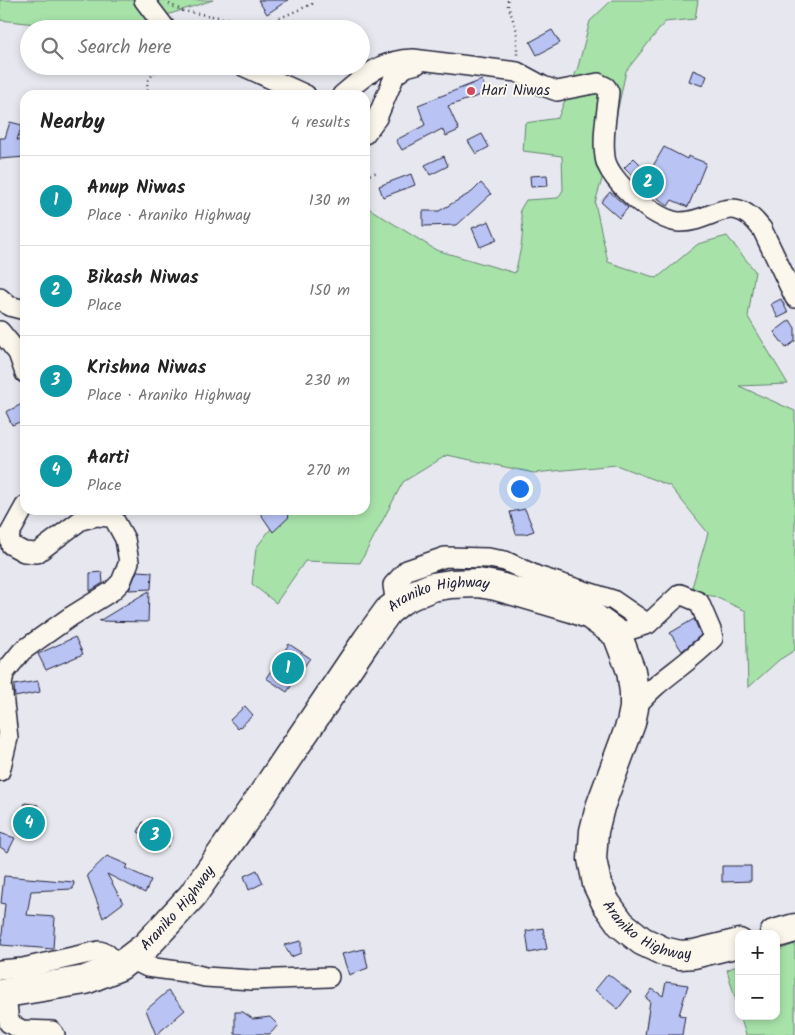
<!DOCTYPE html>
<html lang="en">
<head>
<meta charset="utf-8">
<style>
	body { margin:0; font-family:Kalam,sans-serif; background:#f6f6f6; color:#222 }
	.controls { position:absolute; right:15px; bottom:15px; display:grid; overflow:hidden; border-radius:10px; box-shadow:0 2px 8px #0003 }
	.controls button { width:45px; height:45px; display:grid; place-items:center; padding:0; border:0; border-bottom:1px solid #e0e0e0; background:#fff; color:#222; font:25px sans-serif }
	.you { position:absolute; left:519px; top:488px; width:18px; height:18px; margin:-12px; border:4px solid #fff; border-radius:50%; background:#1a73e8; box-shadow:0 0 0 8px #1a73e833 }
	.badge { display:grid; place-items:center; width:32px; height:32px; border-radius:50%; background:#db2777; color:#fff; font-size:16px; font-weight:700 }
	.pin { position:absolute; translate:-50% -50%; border:2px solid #fff; box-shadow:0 1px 5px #0006 }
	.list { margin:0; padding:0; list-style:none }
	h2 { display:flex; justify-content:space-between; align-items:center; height:65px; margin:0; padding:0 20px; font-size:21px }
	h2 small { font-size:16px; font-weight:400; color:#767676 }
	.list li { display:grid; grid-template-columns:32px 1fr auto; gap:15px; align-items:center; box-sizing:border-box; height:90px; padding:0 20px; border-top:1px solid #e0e0e0 }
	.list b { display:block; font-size:19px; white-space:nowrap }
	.list p { margin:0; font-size:16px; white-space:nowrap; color:#767676 }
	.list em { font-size:16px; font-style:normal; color:#767676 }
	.icon { flex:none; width:28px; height:28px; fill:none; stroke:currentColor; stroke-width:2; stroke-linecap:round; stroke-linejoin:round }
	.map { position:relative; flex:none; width:795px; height:1035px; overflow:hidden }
	.search { position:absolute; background:#fff; box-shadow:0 2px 8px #0003; left:20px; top:20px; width:350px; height:55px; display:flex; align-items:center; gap:12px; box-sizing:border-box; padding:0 18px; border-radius:28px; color:#767676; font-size:19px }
	.panel { position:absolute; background:#fff; box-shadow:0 2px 8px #0003; left:20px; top:90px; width:350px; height:425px; border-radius:15px }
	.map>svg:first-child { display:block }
	.green { fill:#a7e2a8; stroke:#648272 }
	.building { fill:#b9c4f5; stroke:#22223b }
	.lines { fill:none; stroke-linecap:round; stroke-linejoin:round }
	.minor-casing { stroke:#22223b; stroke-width:22 }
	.highway-casing { stroke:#22223b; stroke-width:31 }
	.path { stroke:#22223b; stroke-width:2.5; stroke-dasharray:1 4; stroke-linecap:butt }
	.minor { stroke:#fbf7ec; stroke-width:19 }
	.highway { stroke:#fbf7ec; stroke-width:28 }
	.poi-dot { fill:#d1495b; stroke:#fbf7ec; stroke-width:2 }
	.labels { text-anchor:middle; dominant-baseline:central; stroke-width:4; stroke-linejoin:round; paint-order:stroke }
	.poi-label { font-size:15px; fill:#22223b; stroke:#fbf7ec; text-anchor:start }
	.street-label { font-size:15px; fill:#22223b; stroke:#fbf7ec }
</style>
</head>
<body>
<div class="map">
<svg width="795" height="1035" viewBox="0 0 795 1035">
	<rect width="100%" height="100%" fill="#e7e8ef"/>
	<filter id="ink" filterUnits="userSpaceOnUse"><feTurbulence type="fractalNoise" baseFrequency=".02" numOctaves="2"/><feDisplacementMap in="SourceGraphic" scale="10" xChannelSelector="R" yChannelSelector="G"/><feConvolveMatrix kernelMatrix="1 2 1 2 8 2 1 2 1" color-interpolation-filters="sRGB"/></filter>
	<g filter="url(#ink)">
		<path class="green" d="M0,0H213L124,29H79L0,20Z
			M612,0H698L695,19L665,22L626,71L605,169L595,203L608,262L657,278L698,244L727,236L755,271L748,317L788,384L739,386L795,411V650L779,660L748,688L746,611L713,596L690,594L708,533L670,486L616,465L534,473L447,455L403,482L360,563L305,561L276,603L252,584L256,548L285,510H365V206L436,250L515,273C520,252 526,232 520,210L526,200L558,198L563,190L562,156L523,151L525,123L558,118L578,67L590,21Z
			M795,944V1035H746L740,1016H776V951Z
			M739,965V1011L727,970Z"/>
		<path class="building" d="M258,0H288L267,14Z
			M552,30L560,43L537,55L530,42Z
			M693,70L707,76L703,86L689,81Z
			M482,80L487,93L448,106L459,130L446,136L442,129L402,150L396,140L425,125L418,105Z
			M10,122L22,125L17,140L25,139V157L0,159V138H5Z
			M482,134L489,147L476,154L468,141Z
			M664,147L687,159L688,156L706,163L688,207L672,200L668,206L646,189L624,168L634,158L649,173Z
			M444,156L448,166L430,175L425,165Z
			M411,174L415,185L383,197L379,186Z
			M547,175L548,186L531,187L530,176Z
			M481,183L491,194L457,225L423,226V211H439L472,192Z
			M610,192L628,208L619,218L601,202Z
			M489,221L497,240L480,247L472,228Z
			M781,299L788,313L778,318L771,304Z
			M790,320L795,328V341L786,348L774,332Z
			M22,404L25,410V420L12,425L6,412Z
			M525,509L534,531L525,534H516L510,512Z
			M258,510H283L289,517L273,532Z
			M137,571L152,572L151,589L129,590Z
			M102,572L103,583L90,591V573Z
			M149,591L148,622L99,621L127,604Z
			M694,619L701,635L682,651L670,633Z
			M75,637L83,654L46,670L38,654Z
			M289,644L310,658L287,692L266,678Z
			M38,681L40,692L15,697L14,685Z
			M245,706L253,715L238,729L230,720Z
			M25,803L38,805L36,817H38L36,832L20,829Z
			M143,822L172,837L167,847L138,832Z
			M0,833L15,838L8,852L0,847Z
			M107,856L128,865L125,868L151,880L145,893L107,874L123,903L103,918L87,875Z
			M722,866H751V881L722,882Z
			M257,870L263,883L249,890L244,876Z
			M4,876L74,882L73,889L31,891L27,915L55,917L53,949L1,945L5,904L1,903Z
			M543,928L547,949L529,953L526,931Z
			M301,941V953L291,957L284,945Z
			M364,949L368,968L349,975L342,954Z
			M608,974L631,992L618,1009L595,990Z
			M666,982L688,985L679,1015L685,1016L682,1035H645L650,1001L646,998L652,989L663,996Z
			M168,991L185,1010L156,1035L146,1010Z
			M235,1012H243L253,1019L270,1017L278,1025L270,1034H235Z"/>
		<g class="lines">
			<g class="minor-casing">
				<path id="minor" d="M144,0L166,29
					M243,66L306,95
					M342,95C364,76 383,59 413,59L517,72L543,86L557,91L598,83L606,87L609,92C607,113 602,135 605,157C607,180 656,221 679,222C714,223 731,188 762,229L795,298
					M365,134L377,118L395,75L406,67L417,64
					M0,298L9,306L25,310
					M0,331L18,353L25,373
					M396,605L393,585L407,570L445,557L488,558L505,561L537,576L613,600L648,624
					M617,634L648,624L680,594L699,602L711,630L713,638C696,656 675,670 656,686C648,693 641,701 634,708
					M0,771L8,738L2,686L4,673L22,651L70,617L112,591L121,582L129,562L125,539L114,519L109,517L96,516L81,520L37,553L24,552L11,545L9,535L25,506
					M131,959L147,967L185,972L205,977L252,980L329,977
					M0,970L23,968L99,951L106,953L120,966
					M6,994L9,1023L22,1030L52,1031L55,1035"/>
			</g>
			<g class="highway-casing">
				<g id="highway">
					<path d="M774,934L795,928"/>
					<path id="s1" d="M0,994L85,980L120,966L146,946L192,896L261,797L367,640L388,611L402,600L415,594L432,587L451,584L478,583L496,586L572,608L590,615L617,634L631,671L634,692V708L631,723L600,807L594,831L592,859L597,884L606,903L621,924L642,941L663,951L680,955L694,954L739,943"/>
				</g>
			</g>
			<path class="path" d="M508,0V6L517,31V56
				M169,4L183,11L264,25L312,4L313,0
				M149,95L147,83L158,66
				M365,176L378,172"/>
			<use href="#minor" class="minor"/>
			<use href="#highway" class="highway"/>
		</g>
	</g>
	<circle class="poi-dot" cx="471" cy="91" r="5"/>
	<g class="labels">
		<g class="poi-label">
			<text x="481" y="91">Hari Niwas</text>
		</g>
		<g class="street-label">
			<text stroke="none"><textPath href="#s1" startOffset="626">Araniko Highway</textPath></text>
			<text stroke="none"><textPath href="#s1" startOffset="206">Araniko Highway</textPath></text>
			<text stroke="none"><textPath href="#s1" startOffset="1150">Araniko Highway</textPath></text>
		</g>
	</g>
</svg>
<div class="controls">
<button>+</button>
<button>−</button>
</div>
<div class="you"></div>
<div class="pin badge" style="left:288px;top:668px;background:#0f9aa8">1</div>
<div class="pin badge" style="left:648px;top:182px;background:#0f9aa8">2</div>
<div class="pin badge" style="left:155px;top:835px;background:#0f9aa8">3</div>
<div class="pin badge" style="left:29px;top:823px;background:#0f9aa8">4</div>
<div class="search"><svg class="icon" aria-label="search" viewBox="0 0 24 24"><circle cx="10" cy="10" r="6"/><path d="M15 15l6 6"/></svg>Search here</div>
<section class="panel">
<h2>Nearby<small>4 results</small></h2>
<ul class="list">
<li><span class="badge" style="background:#0f9aa8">1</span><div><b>Anup Niwas</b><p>Place · Araniko Highway</p></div><em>130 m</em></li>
<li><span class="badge" style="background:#0f9aa8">2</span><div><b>Bikash Niwas</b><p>Place</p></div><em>150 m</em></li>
<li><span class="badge" style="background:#0f9aa8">3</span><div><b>Krishna Niwas</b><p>Place · Araniko Highway</p></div><em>230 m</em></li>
<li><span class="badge" style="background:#0f9aa8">4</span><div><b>Aarti</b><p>Place</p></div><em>270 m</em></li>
</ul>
</section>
</div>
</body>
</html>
